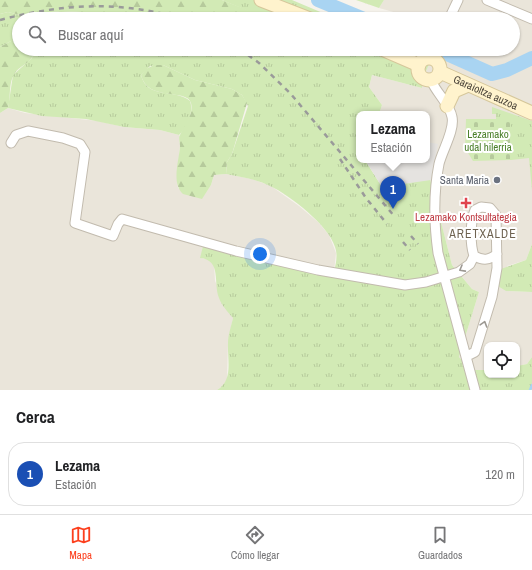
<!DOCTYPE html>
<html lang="es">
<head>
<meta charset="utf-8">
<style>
	body { margin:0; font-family:"Archivo Narrow",sans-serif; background:#f2f2f2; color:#202124 }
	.controls { position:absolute; right:12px; bottom:12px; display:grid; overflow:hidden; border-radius:8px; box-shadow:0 1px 3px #0004 }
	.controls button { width:36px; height:36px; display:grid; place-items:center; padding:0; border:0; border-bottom:1px solid #e0e0e0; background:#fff; color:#202124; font:20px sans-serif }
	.you { position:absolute; left:260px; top:254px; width:14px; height:14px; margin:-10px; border:3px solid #fff; border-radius:50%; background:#1a73e8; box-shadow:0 0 0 6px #1a73e833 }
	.badge { display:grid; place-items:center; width:26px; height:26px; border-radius:50%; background:#fc3f1d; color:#fff; font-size:13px; font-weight:700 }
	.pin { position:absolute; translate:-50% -33px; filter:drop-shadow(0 1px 2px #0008) }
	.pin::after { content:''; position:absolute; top:21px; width:14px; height:12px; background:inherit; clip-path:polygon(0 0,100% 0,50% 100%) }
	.popup { position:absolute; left:356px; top:111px; width:74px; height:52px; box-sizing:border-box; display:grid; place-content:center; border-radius:8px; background:#fff; filter:drop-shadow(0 1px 3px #0005); font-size:13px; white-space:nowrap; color:#757577 }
	.popup b { font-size:15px; color:#202124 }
	.popup::after { content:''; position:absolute; left:50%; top:100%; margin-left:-8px; border:8px solid transparent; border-top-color:#fff }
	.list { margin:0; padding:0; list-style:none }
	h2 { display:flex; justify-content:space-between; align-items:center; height:52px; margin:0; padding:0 16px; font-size:17px }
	h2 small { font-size:13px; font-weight:400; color:#757577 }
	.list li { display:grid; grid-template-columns:26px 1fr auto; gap:12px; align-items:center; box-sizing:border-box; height:64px; margin:0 8px 8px; padding:0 8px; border:1px solid #e0e0e0; border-radius:16px }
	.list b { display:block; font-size:15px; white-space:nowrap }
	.list p { margin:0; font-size:13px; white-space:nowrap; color:#757577 }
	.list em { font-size:13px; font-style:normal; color:#757577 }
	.icon { flex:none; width:22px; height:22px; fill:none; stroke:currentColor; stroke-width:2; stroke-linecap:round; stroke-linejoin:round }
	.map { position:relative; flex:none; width:532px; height:390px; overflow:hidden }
	.search { position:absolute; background:#fff; box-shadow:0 1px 3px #0004; left:12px; right:12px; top:12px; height:44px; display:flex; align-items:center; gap:10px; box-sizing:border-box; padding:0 14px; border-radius:22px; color:#757577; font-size:15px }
	.sheet { height:124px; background:#fff }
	nav { display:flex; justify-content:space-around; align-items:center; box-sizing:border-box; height:56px; border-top:1px solid #e0e0e0; background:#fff; font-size:11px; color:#757577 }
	nav a { display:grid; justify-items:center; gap:2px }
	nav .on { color:#fc3f1d }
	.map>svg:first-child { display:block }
	.residential { fill:#eae5da }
	.grass { fill:url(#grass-tufts) }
	.forest { fill:url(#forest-firs) }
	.cemetery { fill:url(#cemetery-stones) }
	.parking { fill:#e5e3e0 }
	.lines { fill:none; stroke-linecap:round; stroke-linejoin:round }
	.stream { stroke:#a9d4f2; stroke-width:2.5 }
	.river { stroke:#a9d4f2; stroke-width:14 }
	.street-casing { stroke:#c2bbae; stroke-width:11 }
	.secondary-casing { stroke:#d6c79b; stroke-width:15 }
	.street { stroke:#fff; stroke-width:9 }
	.secondary { stroke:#fff3cd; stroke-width:13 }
	.rail { stroke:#9a9a9a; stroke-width:2.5; stroke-dasharray:5 5; stroke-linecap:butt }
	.oneway { stroke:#9c9892 }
	.worship-dot { fill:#6b7280; stroke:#fff; stroke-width:1.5 }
	.health-dot { fill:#e0444e; stroke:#fff; stroke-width:1.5 }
	.labels { text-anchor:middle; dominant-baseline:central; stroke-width:4; stroke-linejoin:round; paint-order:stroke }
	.street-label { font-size:11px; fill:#4b4439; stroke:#fff }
	.park-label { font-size:11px; fill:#4a7f2a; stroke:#fff }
	.worship-label { font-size:11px; fill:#5b616d; stroke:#fff; text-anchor:end }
	.health-label { font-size:11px; fill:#be3a42; stroke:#fff }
	.neighbourhood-label { font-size:12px; letter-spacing:1px; fill:#6e6250; stroke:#fff }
</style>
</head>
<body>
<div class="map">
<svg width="532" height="390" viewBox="0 0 532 390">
	<defs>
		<pattern id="grass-tufts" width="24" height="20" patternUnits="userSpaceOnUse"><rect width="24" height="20" fill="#d2eab5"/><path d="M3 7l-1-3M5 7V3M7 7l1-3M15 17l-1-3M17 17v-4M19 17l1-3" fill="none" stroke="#b6ca9c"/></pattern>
		<pattern id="forest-firs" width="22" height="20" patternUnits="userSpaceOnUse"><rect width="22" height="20" fill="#d2eab5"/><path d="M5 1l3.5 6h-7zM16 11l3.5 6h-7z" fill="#b6ca9c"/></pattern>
		<pattern id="cemetery-stones" width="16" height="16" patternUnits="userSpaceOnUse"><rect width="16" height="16" fill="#d2eab5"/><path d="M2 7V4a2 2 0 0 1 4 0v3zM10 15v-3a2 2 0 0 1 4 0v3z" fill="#b6ca9c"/></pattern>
	</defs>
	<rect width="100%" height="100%" fill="#f6f3ec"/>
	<path class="residential" d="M384,0H532V244L526,260L507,266L506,291L532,292V357L527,364L517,366V345H487V370H472L459,357L479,292L472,289L452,265L430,180L365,160H427V114H379L382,105L369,87L372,75L422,88V80L436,49H513V19H410L397,13L379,8Z
		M8,108L25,113L98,121L124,127L160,130L179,135L180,146L177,177L178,188L202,198L211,185L214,175L226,174L252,179L271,186L299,206L318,222L329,235L336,253L334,272L203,246L201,258L210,260L214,264L215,281L233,318L228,342L227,379L224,385L217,390H0V113Z"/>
	<path class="grass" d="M222,0H292L337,19H262L260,16Z
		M356,0H384L379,8Z
		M61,11L123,14L149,19H19V40L11,41L0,47V14L8,12L20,15Z
		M34,49H250L257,52H269L270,49H414L432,58L422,80V88L372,75L369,87L382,105L379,114H359V160H365L382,187L430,179L452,265L472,289L479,292L459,357L472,370H487V375H517V366L527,364L532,357V390H217C234,380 227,359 228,343C228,335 231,327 233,318C228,312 222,306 219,298C213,283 222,260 200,258L203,246L334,271C336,264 338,255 335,247C329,226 290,195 270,186C256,179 241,177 226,174L227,162L232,154L248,106L242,95L232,89L195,80L163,65L150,66L141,75C147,100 175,88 190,101C194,112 187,127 179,135L160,130L124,127L86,119L42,116L8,108L13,75L32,58Z
		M492,107L532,121V191L529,158L511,160V120L496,119V114H492Z
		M532,244V292L506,291L493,283L501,269L526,260Z"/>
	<path class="forest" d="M0,0H222L255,13L262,19H149L123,14L61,11L20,15L8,12L0,14Z
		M19,40V49H34C34,63 21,64 15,73C8,82 11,97 8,108L0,113V47L11,41Z
		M154,65H163L195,80L232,89L242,95L247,103L232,154L227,162L226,174L214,175L211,185L202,199L183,194C171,183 179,161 180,146C180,143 178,137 180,135C184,125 194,115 191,103C187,88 147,102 141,75L146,69Z"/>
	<path class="cemetery" d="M466,119H511V160L473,161L465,148Z"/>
	<path class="parking" d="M427,142L438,144L431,180L382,187L365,160H427Z"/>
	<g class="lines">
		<path class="stream" d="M530,390L532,385"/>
		<path class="river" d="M318,0L364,19
			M445,53L492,74L507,70L532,58"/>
		<g class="street-casing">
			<path id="street" d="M487,0L532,19
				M449,19L458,0
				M432,59L436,49
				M431,80C436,93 450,104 452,117C455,130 442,151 439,164C433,194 434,224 438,253L475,390
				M11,143L16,135L28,131L63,138L80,144L85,152L75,223L113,236L118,224L122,219L236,251L318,270L405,285L426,282L459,272L470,264L474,256
				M467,356L475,352L492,297L497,268L496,215L490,208L481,207L475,210C470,222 470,244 474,256C484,261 489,260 497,254"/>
		</g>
		<g class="secondary-casing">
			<g id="secondary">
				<path d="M261,0L310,19"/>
				<path d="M382,49L419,65"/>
				<circle cx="429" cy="69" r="11"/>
				<path id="s1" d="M440,72L532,113"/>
				<path d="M447,106L454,91L468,85"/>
			</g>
		</g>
		<use href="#street" class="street"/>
		<use href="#secondary" class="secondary"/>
		<path class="rail" d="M0,20C60,4 122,0 182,19
			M240,49L259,63L290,93L395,217
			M340,159L366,198L387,224
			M411,236L418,244
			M403,242L410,250"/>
	</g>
	<defs><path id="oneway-chevron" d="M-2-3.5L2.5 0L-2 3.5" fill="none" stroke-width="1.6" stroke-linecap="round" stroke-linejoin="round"/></defs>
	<g class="oneway">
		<use href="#oneway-chevron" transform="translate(462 269) rotate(151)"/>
		<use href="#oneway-chevron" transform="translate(484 324) rotate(-73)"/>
	</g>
	<circle class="worship-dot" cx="497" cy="180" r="4"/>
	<path class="health-dot" d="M464 197h4v4h4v4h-4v4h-4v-4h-4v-4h4z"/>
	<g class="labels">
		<g class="street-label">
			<text stroke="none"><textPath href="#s1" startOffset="50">Garaioltza auzoa</textPath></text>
		</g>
		<g class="park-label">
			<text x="488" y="134">Lezamako<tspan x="488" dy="13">udal hilerria</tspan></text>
		</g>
		<g class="worship-label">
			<text x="489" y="180">Santa Maria</text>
		</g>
		<g class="health-label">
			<text x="466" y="217">Lezamako Kontsultategia</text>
		</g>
		<g class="neighbourhood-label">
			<text x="483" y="234">ARETXALDE</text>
		</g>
	</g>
</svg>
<div class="controls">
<button><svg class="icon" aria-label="locate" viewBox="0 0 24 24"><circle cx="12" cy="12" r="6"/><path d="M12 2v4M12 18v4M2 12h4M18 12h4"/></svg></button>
</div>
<div class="you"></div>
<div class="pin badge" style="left:393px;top:209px;background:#1a4fb4">1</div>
<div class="popup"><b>Lezama</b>Estación</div>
<div class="search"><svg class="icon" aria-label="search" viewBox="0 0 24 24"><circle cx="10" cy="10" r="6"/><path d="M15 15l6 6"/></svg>Buscar aquí</div>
</div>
<section class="sheet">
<h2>Cerca<small></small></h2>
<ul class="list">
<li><span class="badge" style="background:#1a4fb4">1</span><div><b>Lezama</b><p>Estación</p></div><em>120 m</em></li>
</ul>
</section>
<nav>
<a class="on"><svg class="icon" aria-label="map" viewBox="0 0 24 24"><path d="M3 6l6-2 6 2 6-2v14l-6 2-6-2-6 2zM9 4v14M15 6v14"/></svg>Mapa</a>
<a><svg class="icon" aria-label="directions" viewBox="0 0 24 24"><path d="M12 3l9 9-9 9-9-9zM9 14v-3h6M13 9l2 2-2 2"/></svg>Cómo llegar</a>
<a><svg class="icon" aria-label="saved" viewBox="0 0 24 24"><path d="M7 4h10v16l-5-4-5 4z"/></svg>Guardados</a>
</nav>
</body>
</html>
